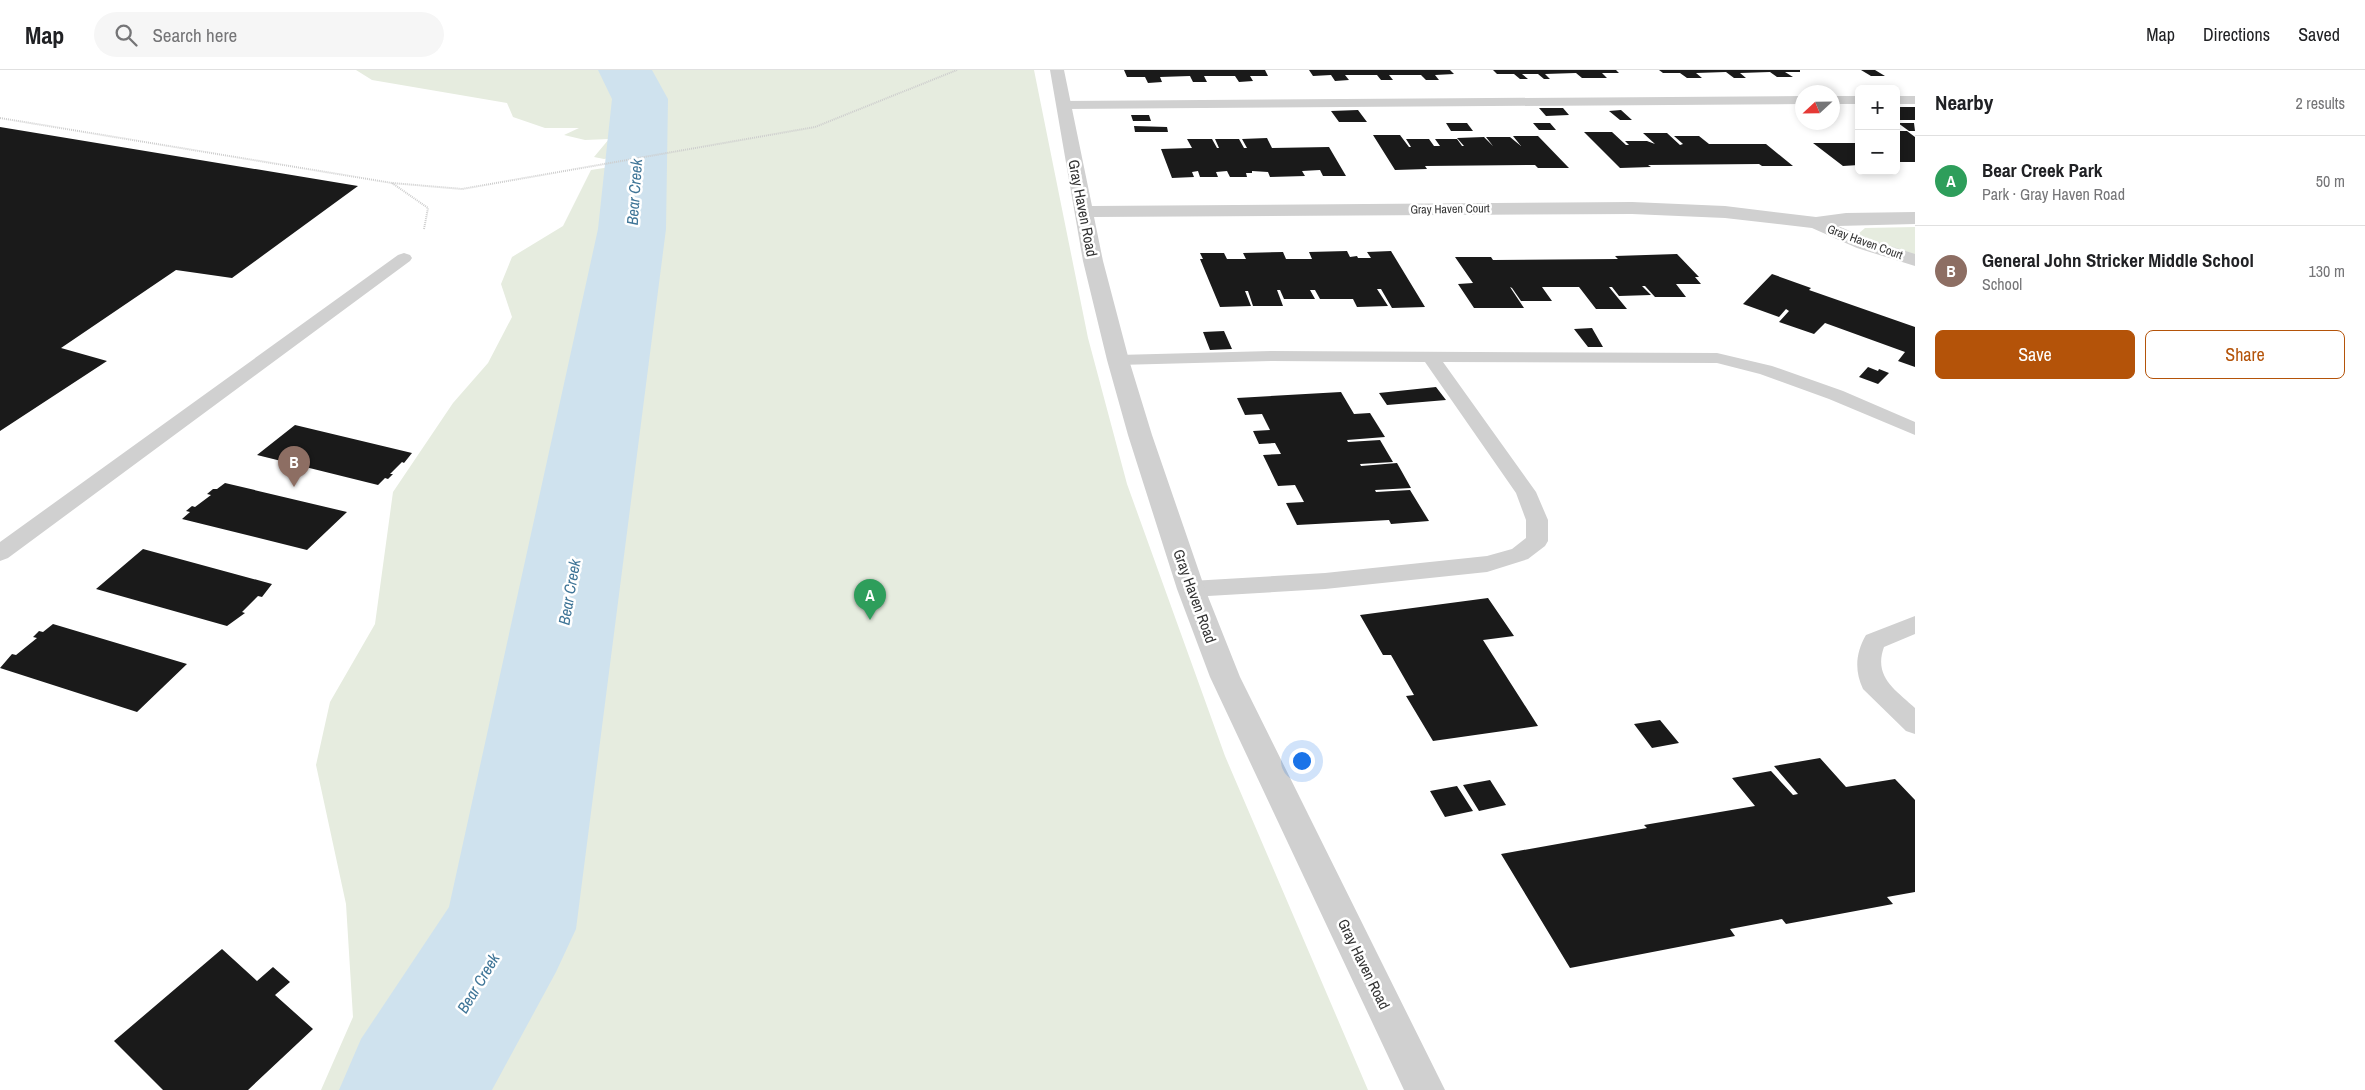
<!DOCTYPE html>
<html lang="en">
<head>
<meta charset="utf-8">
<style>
	body { margin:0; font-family:"Archivo Narrow",sans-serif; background:#f6f6f6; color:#202124 }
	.controls { position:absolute; right:15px; top:15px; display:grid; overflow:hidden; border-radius:8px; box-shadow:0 2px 8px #0003 }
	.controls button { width:45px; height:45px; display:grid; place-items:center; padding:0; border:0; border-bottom:1px solid #e0e0e0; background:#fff; color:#202124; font:25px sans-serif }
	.compass { position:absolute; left:1795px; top:15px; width:45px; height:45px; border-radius:50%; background:#fff; box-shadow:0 2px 8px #0003; rotate:248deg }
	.you { position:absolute; left:1301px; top:690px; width:18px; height:18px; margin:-12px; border:4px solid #fff; border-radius:50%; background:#1a73e8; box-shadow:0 0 0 8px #1a73e833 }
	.badge { display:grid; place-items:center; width:32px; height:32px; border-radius:50%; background:#b45309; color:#fff; font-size:16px; font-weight:700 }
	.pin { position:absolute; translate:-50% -41px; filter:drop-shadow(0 1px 2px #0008) }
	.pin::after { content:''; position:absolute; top:26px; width:18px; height:15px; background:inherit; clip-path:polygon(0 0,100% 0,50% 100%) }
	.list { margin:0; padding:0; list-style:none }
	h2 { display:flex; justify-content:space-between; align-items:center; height:65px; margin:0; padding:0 20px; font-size:21px }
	h2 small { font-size:16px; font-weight:400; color:#757577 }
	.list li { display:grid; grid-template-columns:32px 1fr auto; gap:15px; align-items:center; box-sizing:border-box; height:90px; padding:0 20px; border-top:1px solid #e0e0e0 }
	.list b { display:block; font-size:19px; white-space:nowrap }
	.list p { margin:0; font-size:16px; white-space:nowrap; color:#757577 }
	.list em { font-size:16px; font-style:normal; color:#757577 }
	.actions { display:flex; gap:10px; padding:15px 20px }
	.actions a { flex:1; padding:11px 0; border:1px solid #b45309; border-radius:8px; text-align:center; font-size:18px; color:#b45309 }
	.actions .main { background:#b45309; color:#fff }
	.icon { flex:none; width:28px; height:28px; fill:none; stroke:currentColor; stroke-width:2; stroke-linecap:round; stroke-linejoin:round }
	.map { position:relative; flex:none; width:1915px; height:1020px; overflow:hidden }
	header { display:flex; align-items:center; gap:30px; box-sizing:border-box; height:70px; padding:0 25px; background:#fff; border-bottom:1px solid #e0e0e0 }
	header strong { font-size:24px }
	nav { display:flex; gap:28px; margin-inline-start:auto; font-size:18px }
	.search { width:350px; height:45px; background:#f6f6f6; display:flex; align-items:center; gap:12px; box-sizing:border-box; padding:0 18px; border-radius:28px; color:#757577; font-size:19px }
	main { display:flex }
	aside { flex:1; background:#fff }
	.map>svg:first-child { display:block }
	.green { fill:#e6ecdf }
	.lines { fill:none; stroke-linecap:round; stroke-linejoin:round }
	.river { fill:#cfe2ee; fill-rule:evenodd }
	.building { fill:#1a1a1a }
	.path { stroke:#cdcdcd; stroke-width:2; stroke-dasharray:1 1; stroke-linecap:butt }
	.service { fill:#d0d0d0; fill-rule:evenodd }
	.minor { fill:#d0d0d0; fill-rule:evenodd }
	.labels { text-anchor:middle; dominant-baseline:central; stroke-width:5; stroke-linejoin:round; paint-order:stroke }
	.far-street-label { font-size:12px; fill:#333; stroke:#fff }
	.street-label { font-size:15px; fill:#333; stroke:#fff }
	.water-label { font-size:16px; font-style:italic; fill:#3f7597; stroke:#fff }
</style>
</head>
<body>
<header>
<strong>Map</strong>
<div class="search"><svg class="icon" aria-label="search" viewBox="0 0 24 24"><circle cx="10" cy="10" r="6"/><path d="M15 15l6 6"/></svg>Search here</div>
<nav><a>Map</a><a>Directions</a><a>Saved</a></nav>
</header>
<main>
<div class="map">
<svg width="1915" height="1020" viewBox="0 0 1915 1020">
	<rect width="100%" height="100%" fill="#fff"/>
	<path class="green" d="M356,0H1034L1088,268L1127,414L1225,686L1368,1020H321L353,947L346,834L316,695L330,632L375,554L393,422L453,333L488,293L512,247L501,214L512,187L563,156L591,100L636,93V83L604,89L594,87L609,69L585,70L564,65L579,58H545L513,47L507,33L372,10Z
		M1915,157V185L1868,170L1858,164L1865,158Z"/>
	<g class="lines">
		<path class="river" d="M598,0H652L668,29L666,159L576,859L556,902L492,1020H339L361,969L449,837L598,159L612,29Z"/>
	</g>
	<path class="building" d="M1124,0H1265L1268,6H1250L1253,11L1239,12L1235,6H1204L1207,12H1193L1190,6L1160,7L1162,12L1148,13L1145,7H1127Z
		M1309,0H1450L1454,4L1435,5L1439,10H1426L1421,5H1389L1393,10H1381L1377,5H1345L1349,10L1335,11L1331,5L1313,6Z
		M1493,0H1616L1619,3H1602L1607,8H1582L1576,3L1545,4L1550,9H1544L1538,4H1522L1528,9H1520L1514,4H1497Z
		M1659,0H1800V2H1785L1793,7H1777L1770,2L1740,3L1746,8H1734L1726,2L1696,3L1702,8H1687L1680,3H1663Z
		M1861,0H1875L1885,6H1871Z
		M1896,37H1915V50H1896Z
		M1539,38H1563L1569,45L1546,46Z
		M1358,40L1367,52H1339L1331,41Z
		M1621,40L1632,50H1620L1609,41Z
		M1131,45H1149L1151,51H1133Z
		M1446,53H1467L1473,61H1451Z
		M1533,53H1550L1556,60H1539Z
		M1898,53H1914L1915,61H1909Z
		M1134,56L1167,57L1168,62H1135Z
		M0,57L358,116L232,208L176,200L61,278L107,291L0,361Z
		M1896,61H1907L1915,67V92H1896V72H1900L1896,70Z
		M1584,62H1612L1626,75H1629L1625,71H1647L1655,74L1643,63H1667L1680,75L1683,74L1674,66H1699L1709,74H1766L1793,96H1762L1759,94L1648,95L1651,97L1620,98Z
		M1373,65H1400L1409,77H1411L1406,69H1429L1434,76H1440L1435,69H1457L1462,76H1464L1457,68L1484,67L1493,76L1486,67H1510L1521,76L1513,66H1538L1569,98H1538L1535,95L1425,96L1427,99L1395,100Z
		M1267,68L1272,78L1329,77L1346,106H1323L1320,100L1302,101L1305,106L1270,107L1268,102L1252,101V103H1246L1247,107H1230L1227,101L1216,102L1218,107H1200L1198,101L1192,102L1194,107L1172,108L1161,79L1192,78L1187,69H1212L1217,78H1219L1215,69H1239L1244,78H1247L1242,69Z
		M1813,73H1859V95L1843,96Z
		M1347,181L1350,187L1357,186L1358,188H1371L1367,182L1391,181L1425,237L1392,238L1381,219H1377L1388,236L1357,237L1353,229H1320L1315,220H1310L1315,229H1284L1280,220H1277L1283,236H1253L1248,221H1245L1251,236L1220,237L1200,189H1203L1200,183H1224L1227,189H1246L1243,183L1283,182L1286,189H1312L1309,182Z
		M1677,184L1699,207H1695L1701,214H1676L1686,227H1655L1645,216H1642L1651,225L1619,226L1612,217H1609L1627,239H1596L1579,217H1542L1552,231H1521L1512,218L1510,217L1524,238H1474L1458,214L1473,213L1455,187H1491L1493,190L1618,189L1615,186Z
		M1772,204L1811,218L1809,220L1915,257V297L1898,291L1905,282L1825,253L1814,264L1779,252L1789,241L1786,239L1779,247L1743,234Z
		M1592,258L1603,277H1588L1574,259Z
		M1224,261L1232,279L1210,280L1203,262Z
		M1868,297L1878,301L1879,299L1889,303L1878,314L1859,307Z
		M1436,317L1446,330L1387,335L1379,323Z
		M1341,322L1354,344L1370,343L1385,367L1347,370L1348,372L1380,370L1393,392L1360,394L1361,396L1397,393L1411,418L1375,420L1376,422L1410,420L1429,451L1391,454L1389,450L1297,455L1286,433L1304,432L1295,415L1278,416L1263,385L1281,384L1275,373L1259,374L1253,361L1270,360L1262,344L1245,345L1237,328Z
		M295,355L412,383L404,393L402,392L390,404H393L388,409L385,408L378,415L257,385Z
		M225,413L347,442L307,480L182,449L190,442L186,441L192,436L195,437L211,425L207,424L213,419H217Z
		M143,479L272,514L262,527L258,526L242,542L245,543L227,556L96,519Z
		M1488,528L1514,566L1483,570L1538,656L1433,671L1406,626L1414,625L1391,585H1383L1360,545Z
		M53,554L187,594L137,642L0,598L12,584L16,585L37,568L33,567L39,561L43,562Z
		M1660,650L1679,673L1652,678L1634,654Z
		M1820,688L1846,717L1895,709L1915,730V822L1887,827L1893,834L1786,854L1782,849L1730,859L1735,866L1570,898L1501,784L1647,758L1644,755L1755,736L1732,708L1771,701L1793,725L1798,724L1774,696Z
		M1490,710L1506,735L1479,741L1463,715Z
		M1457,716L1473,741L1445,747L1430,721Z
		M222,879L257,911L273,897L290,912L275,925L313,959L248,1020H163L114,971Z"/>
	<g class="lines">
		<path class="path" d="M0,48L392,113
			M424,159L428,138L392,113L462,119L815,57L957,0"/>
		<path class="service" d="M1802,26V34L1064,39L1058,35L1064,31Z
			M1832,26H1859V34H1832Z
			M1896,26H1915V34H1896Z
			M404,183L410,185L412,188L410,191L8,488L0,491V472L398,185Z
			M1271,281L1717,283L1772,296L1843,321L1915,352V365L1829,329L1760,304L1717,293L1443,292L1536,422L1548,450V471L1545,476L1528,489L1487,502L1325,519L1191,527L1183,525L1180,519L1183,513L1191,511L1325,503L1487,486L1512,479L1526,468V450L1516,423L1425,292L1271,291L1118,295L1112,294L1109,290L1112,286L1118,285Z
			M1915,546V564L1884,577C1873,607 1896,620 1915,638V664L1906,661L1863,619C1854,600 1856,582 1866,565Z"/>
		<path class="minor" d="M1050,0H1064L1092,136L1632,132L1725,136L1816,147L1846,143L1915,142V154L1838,156L1871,170L1915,184V196L1857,178L1812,158L1725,148L1632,144L1094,147L1103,191L1129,290L1152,365L1205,519L1240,607L1445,1020H1404L1210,607L1177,519L1128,365L1107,290L1083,191Z"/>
	</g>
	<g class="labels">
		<g class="far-street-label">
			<text transform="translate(1450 139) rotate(-1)">Gray Haven Court</text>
			<text transform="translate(1865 172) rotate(20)">Gray Haven Court</text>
		</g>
		<g class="street-label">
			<text transform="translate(1083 138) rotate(79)">Gray Haven Road</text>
			<text transform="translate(1195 526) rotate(70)">Gray Haven Road</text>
			<text transform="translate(1364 894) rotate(64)">Gray Haven Road</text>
		</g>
		<g class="water-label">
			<text transform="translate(634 122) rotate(-86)">Bear Creek</text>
			<text transform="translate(569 522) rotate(-80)">Bear Creek</text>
			<text transform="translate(478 913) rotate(-59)">Bear Creek</text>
		</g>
	</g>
</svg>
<div class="controls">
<button>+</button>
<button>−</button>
</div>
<svg class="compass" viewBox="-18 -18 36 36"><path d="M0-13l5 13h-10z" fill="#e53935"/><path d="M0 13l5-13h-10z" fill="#757577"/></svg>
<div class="you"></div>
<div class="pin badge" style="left:870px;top:550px;background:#2e9e5b">A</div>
<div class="pin badge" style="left:294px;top:417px;background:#8d6e63">B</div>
</div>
<aside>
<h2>Nearby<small>2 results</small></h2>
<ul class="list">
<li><span class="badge" style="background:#2e9e5b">A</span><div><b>Bear Creek Park</b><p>Park · Gray Haven Road</p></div><em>50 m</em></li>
<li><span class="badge" style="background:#8d6e63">B</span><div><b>General John Stricker Middle School</b><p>School</p></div><em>130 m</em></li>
</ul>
<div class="actions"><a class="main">Save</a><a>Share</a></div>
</aside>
</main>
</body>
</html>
